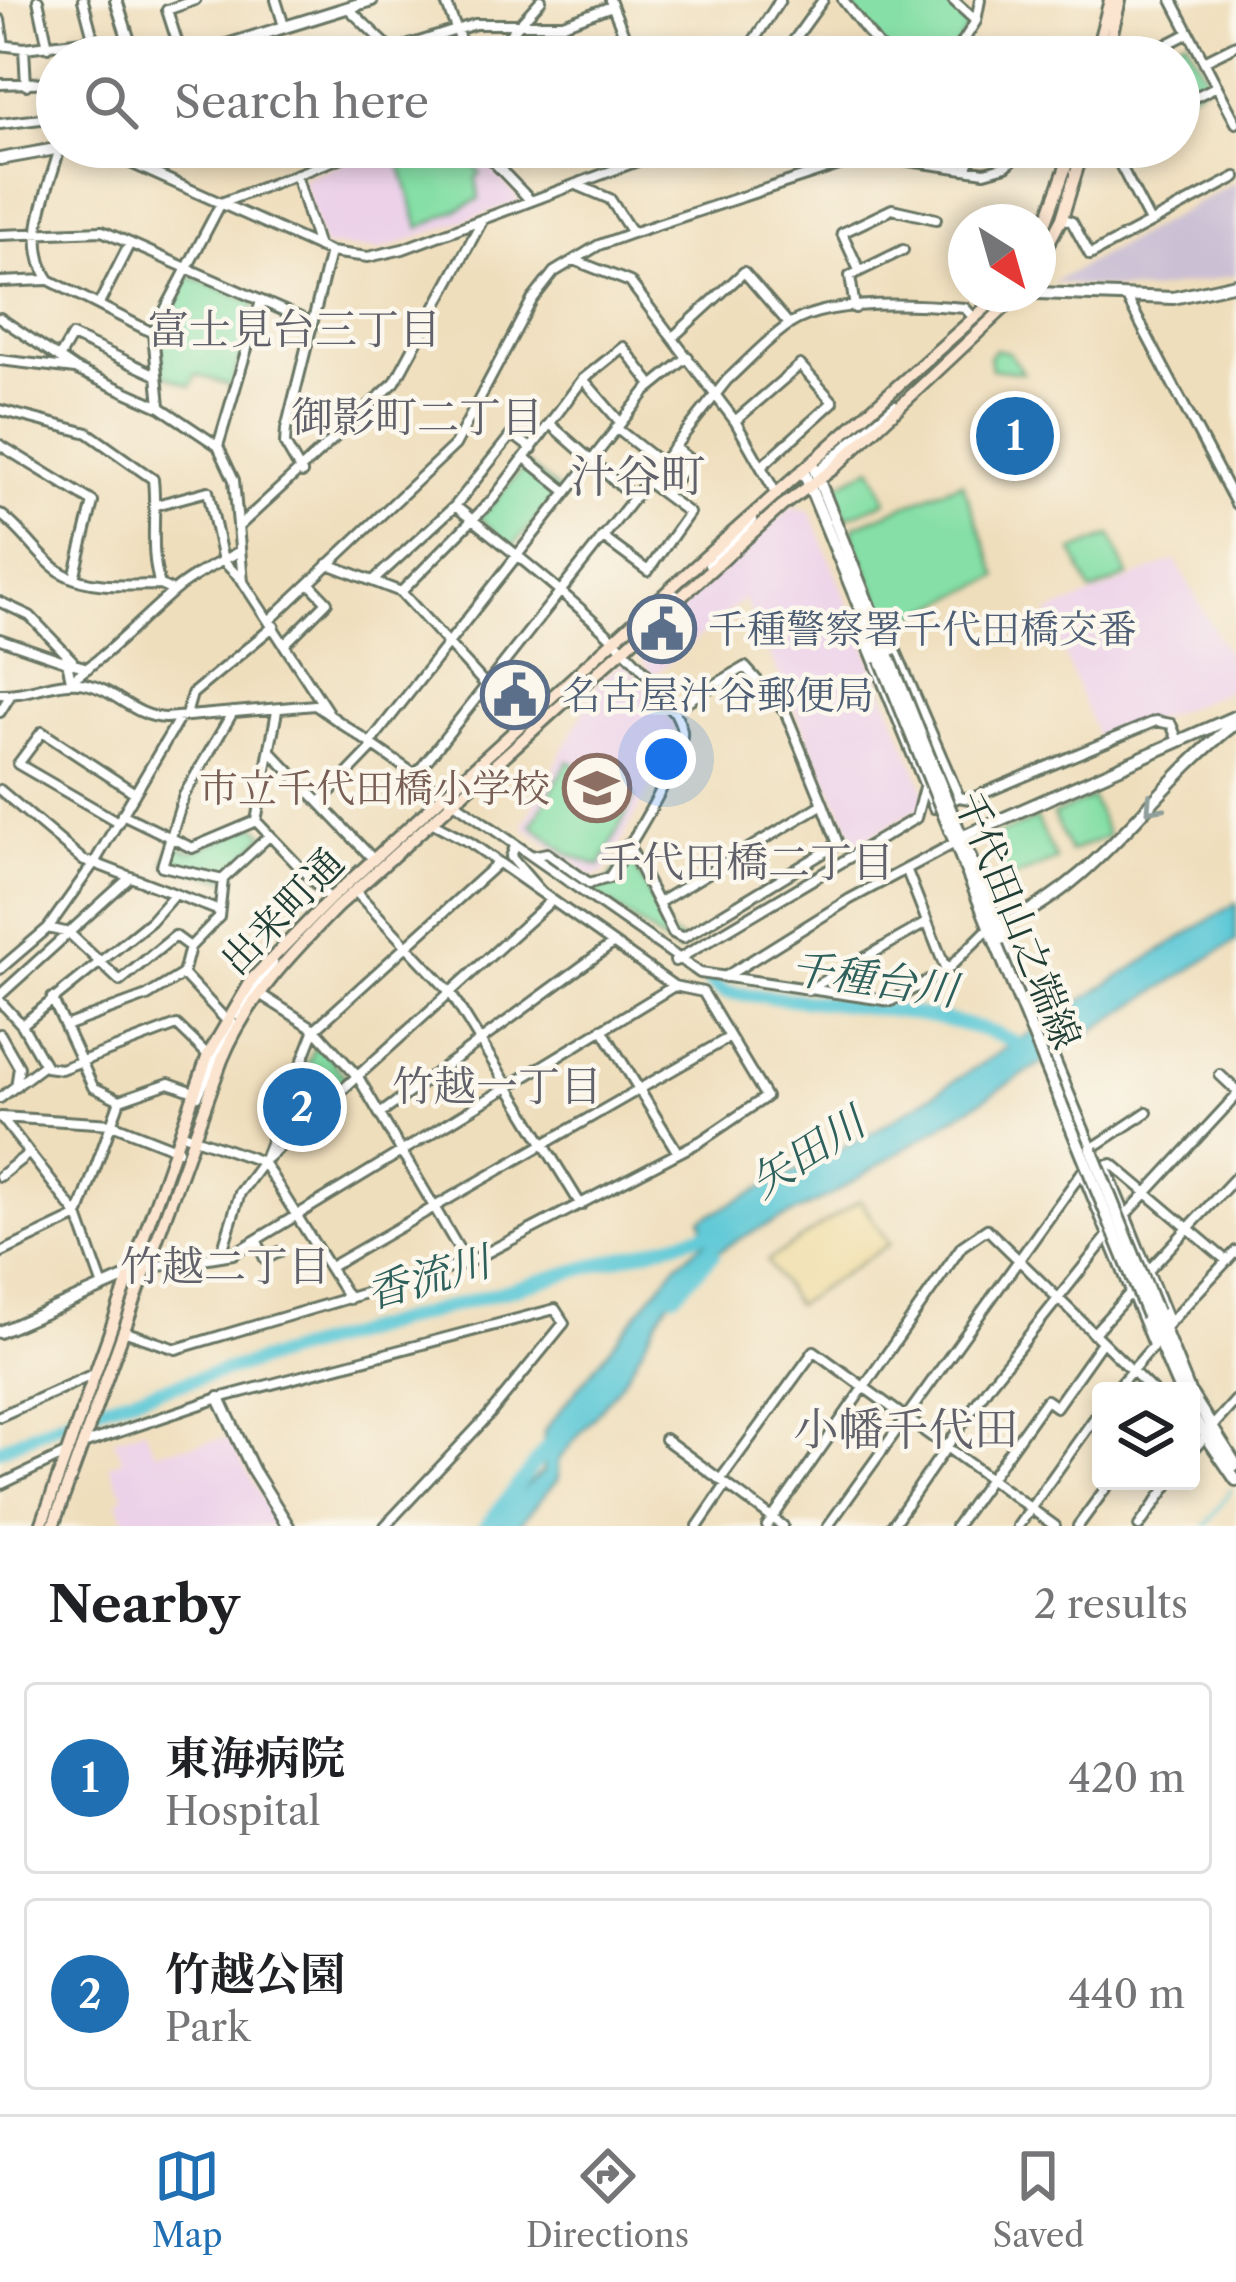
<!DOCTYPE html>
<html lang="en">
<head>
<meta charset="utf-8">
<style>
	body { margin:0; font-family:"Libre Caslon Text","Noto Serif JP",serif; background:#f2f2f2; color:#202124 }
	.controls { position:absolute; right:36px; bottom:36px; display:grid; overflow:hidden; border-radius:12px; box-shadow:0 6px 18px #0003 }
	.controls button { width:108px; height:108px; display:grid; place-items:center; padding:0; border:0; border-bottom:3px solid #e0e0e0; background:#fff; color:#202124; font:60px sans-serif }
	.compass { position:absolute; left:948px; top:204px; width:108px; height:108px; border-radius:50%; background:#fff; box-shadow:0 6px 18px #0003; rotate:143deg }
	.you { position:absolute; left:666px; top:759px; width:42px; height:42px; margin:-30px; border:9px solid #fff; border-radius:50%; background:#1a73e8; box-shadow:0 0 0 18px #1a73e833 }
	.badge { display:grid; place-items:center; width:78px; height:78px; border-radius:50%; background:#1f6fb2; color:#fff; font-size:39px; font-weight:700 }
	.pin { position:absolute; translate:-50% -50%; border:6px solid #fff; box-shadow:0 3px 12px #0006 }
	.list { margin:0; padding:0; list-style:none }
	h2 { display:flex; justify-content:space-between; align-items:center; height:156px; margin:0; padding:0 48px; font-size:51px }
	h2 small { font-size:39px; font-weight:400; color:#757577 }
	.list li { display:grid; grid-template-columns:78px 1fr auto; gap:36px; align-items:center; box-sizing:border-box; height:192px; margin:0 24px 24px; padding:0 24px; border:3px solid #e0e0e0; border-radius:12px }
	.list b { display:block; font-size:45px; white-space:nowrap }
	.list p { margin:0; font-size:39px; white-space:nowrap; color:#757577 }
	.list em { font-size:39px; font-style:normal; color:#757577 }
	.icon { flex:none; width:66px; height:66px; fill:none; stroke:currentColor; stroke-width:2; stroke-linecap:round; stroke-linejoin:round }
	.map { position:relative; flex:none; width:1236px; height:1526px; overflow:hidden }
	.search { position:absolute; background:#fff; box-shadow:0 6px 18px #0003; left:36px; right:36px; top:36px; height:132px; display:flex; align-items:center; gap:30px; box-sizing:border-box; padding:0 42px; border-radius:66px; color:#757577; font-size:45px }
	.sheet { height:588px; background:#fff }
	nav { display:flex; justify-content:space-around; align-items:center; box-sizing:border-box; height:168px; border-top:3px solid #e0e0e0; background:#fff; font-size:33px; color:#757577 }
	nav a { display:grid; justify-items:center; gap:6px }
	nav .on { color:#1f6fb2 }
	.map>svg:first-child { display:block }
	.built { fill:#ecd1e9 }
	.industrial { fill:#cbbfd4 }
	.green { fill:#85dfa6; stroke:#528e6d; stroke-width:3 }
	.sand { fill:#eeda9e; stroke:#868c69; stroke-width:3 }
	.water { fill:#5cc8d6; stroke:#3e8285; stroke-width:3 }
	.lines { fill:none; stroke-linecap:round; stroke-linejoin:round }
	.stream { stroke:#5cc8d6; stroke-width:3 }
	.river { stroke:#5cc8d6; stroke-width:14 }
	.minor-casing { stroke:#687564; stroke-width:14 }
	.tertiary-casing { stroke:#687564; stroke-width:16 }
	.secondary-casing { stroke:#687564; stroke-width:16 }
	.minor { stroke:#fff; stroke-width:8 }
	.tertiary { stroke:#fff; stroke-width:10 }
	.secondary { stroke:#fce5d0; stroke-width:10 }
	.tertiary-bridge-casing { stroke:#687564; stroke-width:16; stroke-linecap:butt }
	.tertiary-bridge { stroke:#fff; stroke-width:10 }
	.oneway { stroke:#8f9e9a }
	.labels { text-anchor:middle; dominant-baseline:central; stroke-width:9; stroke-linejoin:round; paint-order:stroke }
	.service-label { font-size:39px; fill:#4e5e75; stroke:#fbf7ec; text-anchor:start }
	.education-label { font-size:39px; fill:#785e54; stroke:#fbf7ec; text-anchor:end }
	.street-label { font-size:39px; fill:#1f3d34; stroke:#fbf7ec }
	.neighbourhood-label { font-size:42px; fill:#60616a; stroke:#fbf7ec }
	.water-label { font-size:42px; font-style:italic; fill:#2e605c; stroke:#fbf7ec }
	.quarter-label { font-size:45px; fill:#60616a; stroke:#fbf7ec }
</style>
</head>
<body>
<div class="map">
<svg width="1236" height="1526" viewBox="0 0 1236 1526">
	<rect width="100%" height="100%" fill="#fbf7ec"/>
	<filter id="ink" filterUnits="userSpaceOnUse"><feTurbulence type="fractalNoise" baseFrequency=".00833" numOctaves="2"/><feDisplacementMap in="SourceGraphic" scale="24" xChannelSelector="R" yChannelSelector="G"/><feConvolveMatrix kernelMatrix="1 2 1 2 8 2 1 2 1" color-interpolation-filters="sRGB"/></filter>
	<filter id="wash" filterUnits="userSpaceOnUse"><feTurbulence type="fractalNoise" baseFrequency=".004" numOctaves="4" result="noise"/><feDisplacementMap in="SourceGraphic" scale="48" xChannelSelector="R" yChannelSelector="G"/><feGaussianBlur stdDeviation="2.7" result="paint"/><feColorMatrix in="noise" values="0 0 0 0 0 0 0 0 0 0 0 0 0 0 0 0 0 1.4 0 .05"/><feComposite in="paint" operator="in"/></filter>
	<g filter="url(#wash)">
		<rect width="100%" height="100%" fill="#efdebc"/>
		<path class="built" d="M385,147H474L520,201L380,250L323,246L302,179Z
			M791,507L810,511L929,802L857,844L744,599L653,676L635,649Z
			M1175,560L1236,669V688L1099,742L1048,613Z
			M626,661L673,724L676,739L605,872L592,877L523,826L600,680Z
			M144,1429L155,1452L228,1438L278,1526H128L117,1501L124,1496L109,1465L123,1459L114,1439Z"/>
		<path class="industrial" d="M1236,182V275L1147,291L1052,283Z"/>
		<path class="green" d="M848,0H948L971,24L950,57H891L862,26Z
			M1185,38L1210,81L1179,101V57H1150Z
			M406,147H460L481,174L476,177L479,199L419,228L398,156L407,153Z
			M189,276L255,303L232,386L196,374L191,386L162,374L159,331Z
			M995,349L1009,352L1023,373L991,369L989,357Z
			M527,464L560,492L512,547L480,518Z
			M872,467L887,501L846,518L833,488Z
			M962,482L998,577L890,627L852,535L855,526Z
			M1111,535L1128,576L1091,592L1073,551Z
			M568,761L635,796L600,866L570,855L532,825Z
			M1092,798L1108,836L1070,852L1053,815Z
			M1037,819L1056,860L1008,880L990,838Z
			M256,825L265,834L224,879L165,863L172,845L192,852Z
			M627,852L671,935L683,941L678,952L585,886L605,885Z
			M317,1042L347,1079L282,1139L277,1134Z"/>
		<path class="sand" d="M860,1200L889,1244L796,1305L767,1261Z"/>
		<path class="water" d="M1236,903V941L836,1192C791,1218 737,1232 699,1267C667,1297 656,1322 637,1357C617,1394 583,1428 558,1461V1479L518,1526H479L543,1472L544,1431L677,1264L707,1240L701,1219L875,1131Z"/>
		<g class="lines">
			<path class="stream" d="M1206,1526L1231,1490"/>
			<path class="river" d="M709,981L724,992C807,1003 959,1007 1027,1049
				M674,1295L713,1255
				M0,1449L87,1410L722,1229
				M486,1526L552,1441"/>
		</g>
	</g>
	<g filter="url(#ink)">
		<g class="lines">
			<g class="minor-casing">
				<path id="minor" d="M38,0L48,47
					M83,0L98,57
					M276,0L284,26
					M445,0L467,57
					M610,0L630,50
					M843,0L887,57
					M953,0L976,21
					M1172,0L1236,123
					M348,8L399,57
					M0,20L4,45
					M0,45L24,48L92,40
					M24,48L26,85
					M394,50L475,24H563L612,6
					M1107,51L1132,57
					M182,57L167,10L195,0
					M490,57L541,0
					M612,57L630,50L643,57
					M743,57L780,0
					M782,57L823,0
					M953,57L976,21L980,0
					M1142,57L1189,33
					M1204,61L1236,45
					M0,84L57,82
					M1179,105L1217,86
					M0,124L57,117
					M95,147L330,252L368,257L403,249L675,147
					M479,147L530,200
					M1106,147L1114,153L1150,222
					M59,151C48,192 23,240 49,280L153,333
					M488,156L511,147
					M966,169L977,147
					M296,175L318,247
					M577,185L610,199L632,233L854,160L895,159L985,172L1006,166L1027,147
					M1062,218L1072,222L1090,255L1236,177
					M0,235L102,231L312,323
					M574,260L630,282L735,421L777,495
					M859,270L842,233L892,209L936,219
					M0,282L47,280
					M1128,300L1236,504
					M99,304L130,243
					M855,308L850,276L903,250
					M0,318L74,368
					M673,337L744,272L789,324
					M59,358L72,336L156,375
					M0,360L75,369L160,407L218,446L234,480L243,582L328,712
					M583,379L620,422
					M160,406L153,333L221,203L369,147
					M0,410L88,433L153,479C157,518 149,550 160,585L173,591
					M735,421L800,365L833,402L762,466
					M550,424L633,497
					M616,428L662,464
					M0,445L93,502L74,578
					M218,446L261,301
					M525,458L566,491
					M302,473L285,444L286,429L330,252
					M815,473L895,405
					M665,495L690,460L675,448
					M156,505L208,491L223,561L243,581
					M455,506L512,434L532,449
					M0,514C24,530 40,560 64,574C90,589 131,585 160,585
					M238,527L395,382L483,219
					M602,537L648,571L689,513L646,481
					M328,564L401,592L485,684
					M709,565L753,520
					M374,580L455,506C504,545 672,673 682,731C686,757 625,853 609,878L589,883L547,853L532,856
					M401,592L493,499L583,379L623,347L652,385
					M0,602L30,616L72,660
					M270,620L455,445L532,300L554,272L599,245L632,233
					M635,627L676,595
					M879,627L886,628L959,797L970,799L1156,721L1171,724L1178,741
					M869,630L864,637L934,808L959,797
					M0,639L67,662
					M285,644L327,602L309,583
					M88,668L67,662L71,680C110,653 139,621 174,591C192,575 219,563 240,551
					M0,694C29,696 57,678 86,684C115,690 133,716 165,718L315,705L700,973L891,1001L946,971L992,925
					M672,710L745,667L785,711L823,804
					M277,711L256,821L330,899
					M0,712L10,696
					M186,715L192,694L274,626
					M180,717L94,863L217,910
					M370,743L646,391L688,357
					M271,752L374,860
					M414,777L727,380C747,362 767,339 790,324C829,298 919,304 965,308L974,318
					M0,790L84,861L94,863L48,928L0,969
					M321,801L374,746
					M122,814L192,848L256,821
					M118,822L18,764L42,732L135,793
					M628,844L673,933L683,938L838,844L823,804L658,903
					M515,846L511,857L542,893
					M907,871L946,970
					M223,880L162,866L184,795L233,712
					M355,891L450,992L581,1205
					M48,928L69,933L120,981L175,936L190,947
					M675,961L916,818L924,787
					M725,977L850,899L955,843
					M808,990L926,923
					M258,993L315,1029L358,1077L467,1263
					M0,995L127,880
					M0,1001L22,1025L46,1067L61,1069L177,1025L208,1055
					M239,1016L273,963
					M228,1022L183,974L190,947L219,917L223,879L270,835
					M23,1024L151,921L172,897
					M65,1026L147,996L183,974
					M602,1029L678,1153
					M0,1034L19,1067L16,1087
					M1220,1075L1236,1090
					M198,1096L233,1022
					M0,1098L44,1065
					M120,1100L169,1083L194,1092
					M380,1114L611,945
					M1,1117L112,1124L178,1150
					M2,1118L78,1216L102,1284
					M183,1134L263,1162L349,1299
					M1091,1149L1147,1112
					M267,1158L551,901
					M1105,1165L1169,1323L1164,1329
					M1082,1172L1153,1345
					M0,1176L28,1154
					M1125,1216L1236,1096
					M257,1241L265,1259L279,1252
					M0,1253L78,1216L120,1100L93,1087L52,998
					M221,1255L240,1193L263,1162L315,1029L498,863
					M330,1267L730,1037
					M147,1268L233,1254L674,986
					M1148,1271L1236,1177
					M1169,1323L1236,1251
					M123,1331L176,1349L467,1263L701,1141L766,1097L703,992L674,986L471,843L433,823
					M1093,1334L1131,1292
					M1114,1391L1154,1345
					M0,1416L96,1373
					M1210,1429L1236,1400
					M665,1439L783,1526
					M83,1444L219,1398L555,1309L564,1323L489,1415L385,1526
					M1191,1452L1204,1438
					M720,1480L814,1351L1055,1526
					M0,1485L65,1454
					M698,1526L726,1485
					M767,1526L962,1246L987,1229L1153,1391
					M828,1526L1082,1172L1112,1164L1227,1261
					M892,1526L990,1384L1108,1236
					M956,1526L1046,1400L1056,1407L1102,1342
					M1018,1526L1101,1409
					M1078,1526L1111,1481
					M1139,1526L1171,1481"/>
			</g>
			<g class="tertiary-casing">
				<path id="tertiary" d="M116,0L134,57
					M188,57L372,0
					M0,159L67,147
					M1038,293L1173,298L1236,284
					M812,463L889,656
					M803,470L881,660
					M957,826L1091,1149
					M950,830L997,946
					M961,837L1236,716
					M1000,926C1104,880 1150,788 1236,723
					M1157,1312L1189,1391
					M1148,1316L1180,1391
					M0,1332L147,1268
					M1191,1394L1236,1465
					M219,1398L253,1470L288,1526
					M1191,1414L1236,1480"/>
			</g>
			<g class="secondary-casing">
				<path id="secondary" d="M1095,57L1110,0
					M1106,57L1120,0
					M1038,244L1073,147
					M1038,263L1062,218L1084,147
					M41,1526L208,1055L253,978L330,899L704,558L1001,294
					M53,1526L222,1060C247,999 292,953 337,907L782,506L833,469L1019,294"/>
			</g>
			<use href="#minor" class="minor"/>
			<use href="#tertiary" class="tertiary"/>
			<use href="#secondary" class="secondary"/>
			<g class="tertiary-bridge-casing">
				<path id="tertiary-bridge" d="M889,656L957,826
					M881,660L950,830
					M997,946L1148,1316
					M1091,1149L1157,1312"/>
			</g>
			<use href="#tertiary-bridge" class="tertiary-bridge"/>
		</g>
		<defs><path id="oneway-chevron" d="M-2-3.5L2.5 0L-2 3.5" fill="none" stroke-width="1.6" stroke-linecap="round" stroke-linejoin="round" transform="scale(3)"/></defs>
		<use class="oneway" href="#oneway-chevron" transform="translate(1153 806) rotate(133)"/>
	</g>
	<defs>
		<g id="civic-ring" transform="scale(3.45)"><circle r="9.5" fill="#fbf7ec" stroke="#5c6f8a" stroke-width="1.5"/><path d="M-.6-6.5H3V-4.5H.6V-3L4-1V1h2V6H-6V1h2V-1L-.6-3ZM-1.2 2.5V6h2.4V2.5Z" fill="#5c6f8a"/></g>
		<g id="school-ring" transform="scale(3.45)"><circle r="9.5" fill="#fbf7ec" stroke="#8d6e63" stroke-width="1.5"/><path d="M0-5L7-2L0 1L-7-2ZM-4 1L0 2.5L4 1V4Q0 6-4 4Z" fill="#8d6e63"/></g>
	</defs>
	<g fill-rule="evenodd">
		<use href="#civic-ring" x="662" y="629"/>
		<use href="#civic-ring" x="515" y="695"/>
		<use href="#school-ring" x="597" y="788"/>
	</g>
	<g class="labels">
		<g class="service-label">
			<text x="708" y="629">千種警察署千代田橋交番</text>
			<text x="562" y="695">名古屋汁谷郵便局</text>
		</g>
		<g class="education-label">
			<text x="550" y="788">市立千代田橋小学校</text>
		</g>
		<g class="street-label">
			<text transform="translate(282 911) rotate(-46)">出来町通</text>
			<text transform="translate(1018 920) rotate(68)">千代田山之端線</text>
		</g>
		<g class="neighbourhood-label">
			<text x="294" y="329">富士見台三丁目</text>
			<text x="417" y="417">御影町二丁目</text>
			<text x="747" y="862">千代田橋二丁目</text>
			<text x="497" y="1086">竹越一丁目</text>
			<text x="225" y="1266">竹越二丁目</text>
		</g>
		<g class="water-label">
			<text transform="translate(874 979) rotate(8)">千種台川</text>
			<text transform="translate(807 1152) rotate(-33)">矢田川</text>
			<text transform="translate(428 1277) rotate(-16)">香流川</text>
		</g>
		<g class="quarter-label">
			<text x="638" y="476">汁谷町</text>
			<text x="906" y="1429">小幡千代田</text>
		</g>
	</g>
</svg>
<div class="controls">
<button><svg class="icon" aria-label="layers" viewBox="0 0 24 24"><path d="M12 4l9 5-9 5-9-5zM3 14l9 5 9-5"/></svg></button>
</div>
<svg class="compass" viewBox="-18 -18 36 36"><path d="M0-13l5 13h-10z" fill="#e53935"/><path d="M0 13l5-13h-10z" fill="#757577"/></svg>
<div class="you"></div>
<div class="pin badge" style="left:1015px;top:436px">1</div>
<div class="pin badge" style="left:302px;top:1107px">2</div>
<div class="search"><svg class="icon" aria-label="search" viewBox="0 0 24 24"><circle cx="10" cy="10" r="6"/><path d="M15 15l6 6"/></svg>Search here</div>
</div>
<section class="sheet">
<h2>Nearby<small>2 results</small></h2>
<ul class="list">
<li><span class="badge">1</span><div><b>東海病院</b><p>Hospital</p></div><em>420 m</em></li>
<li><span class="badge">2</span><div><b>竹越公園</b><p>Park</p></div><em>440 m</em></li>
</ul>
</section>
<nav>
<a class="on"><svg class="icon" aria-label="map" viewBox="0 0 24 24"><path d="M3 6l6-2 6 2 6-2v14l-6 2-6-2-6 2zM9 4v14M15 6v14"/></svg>Map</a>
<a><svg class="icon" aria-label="directions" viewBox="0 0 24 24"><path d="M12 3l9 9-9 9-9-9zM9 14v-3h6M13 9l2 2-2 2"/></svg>Directions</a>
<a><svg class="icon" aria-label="saved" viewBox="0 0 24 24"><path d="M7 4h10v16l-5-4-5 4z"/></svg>Saved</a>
</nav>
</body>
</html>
